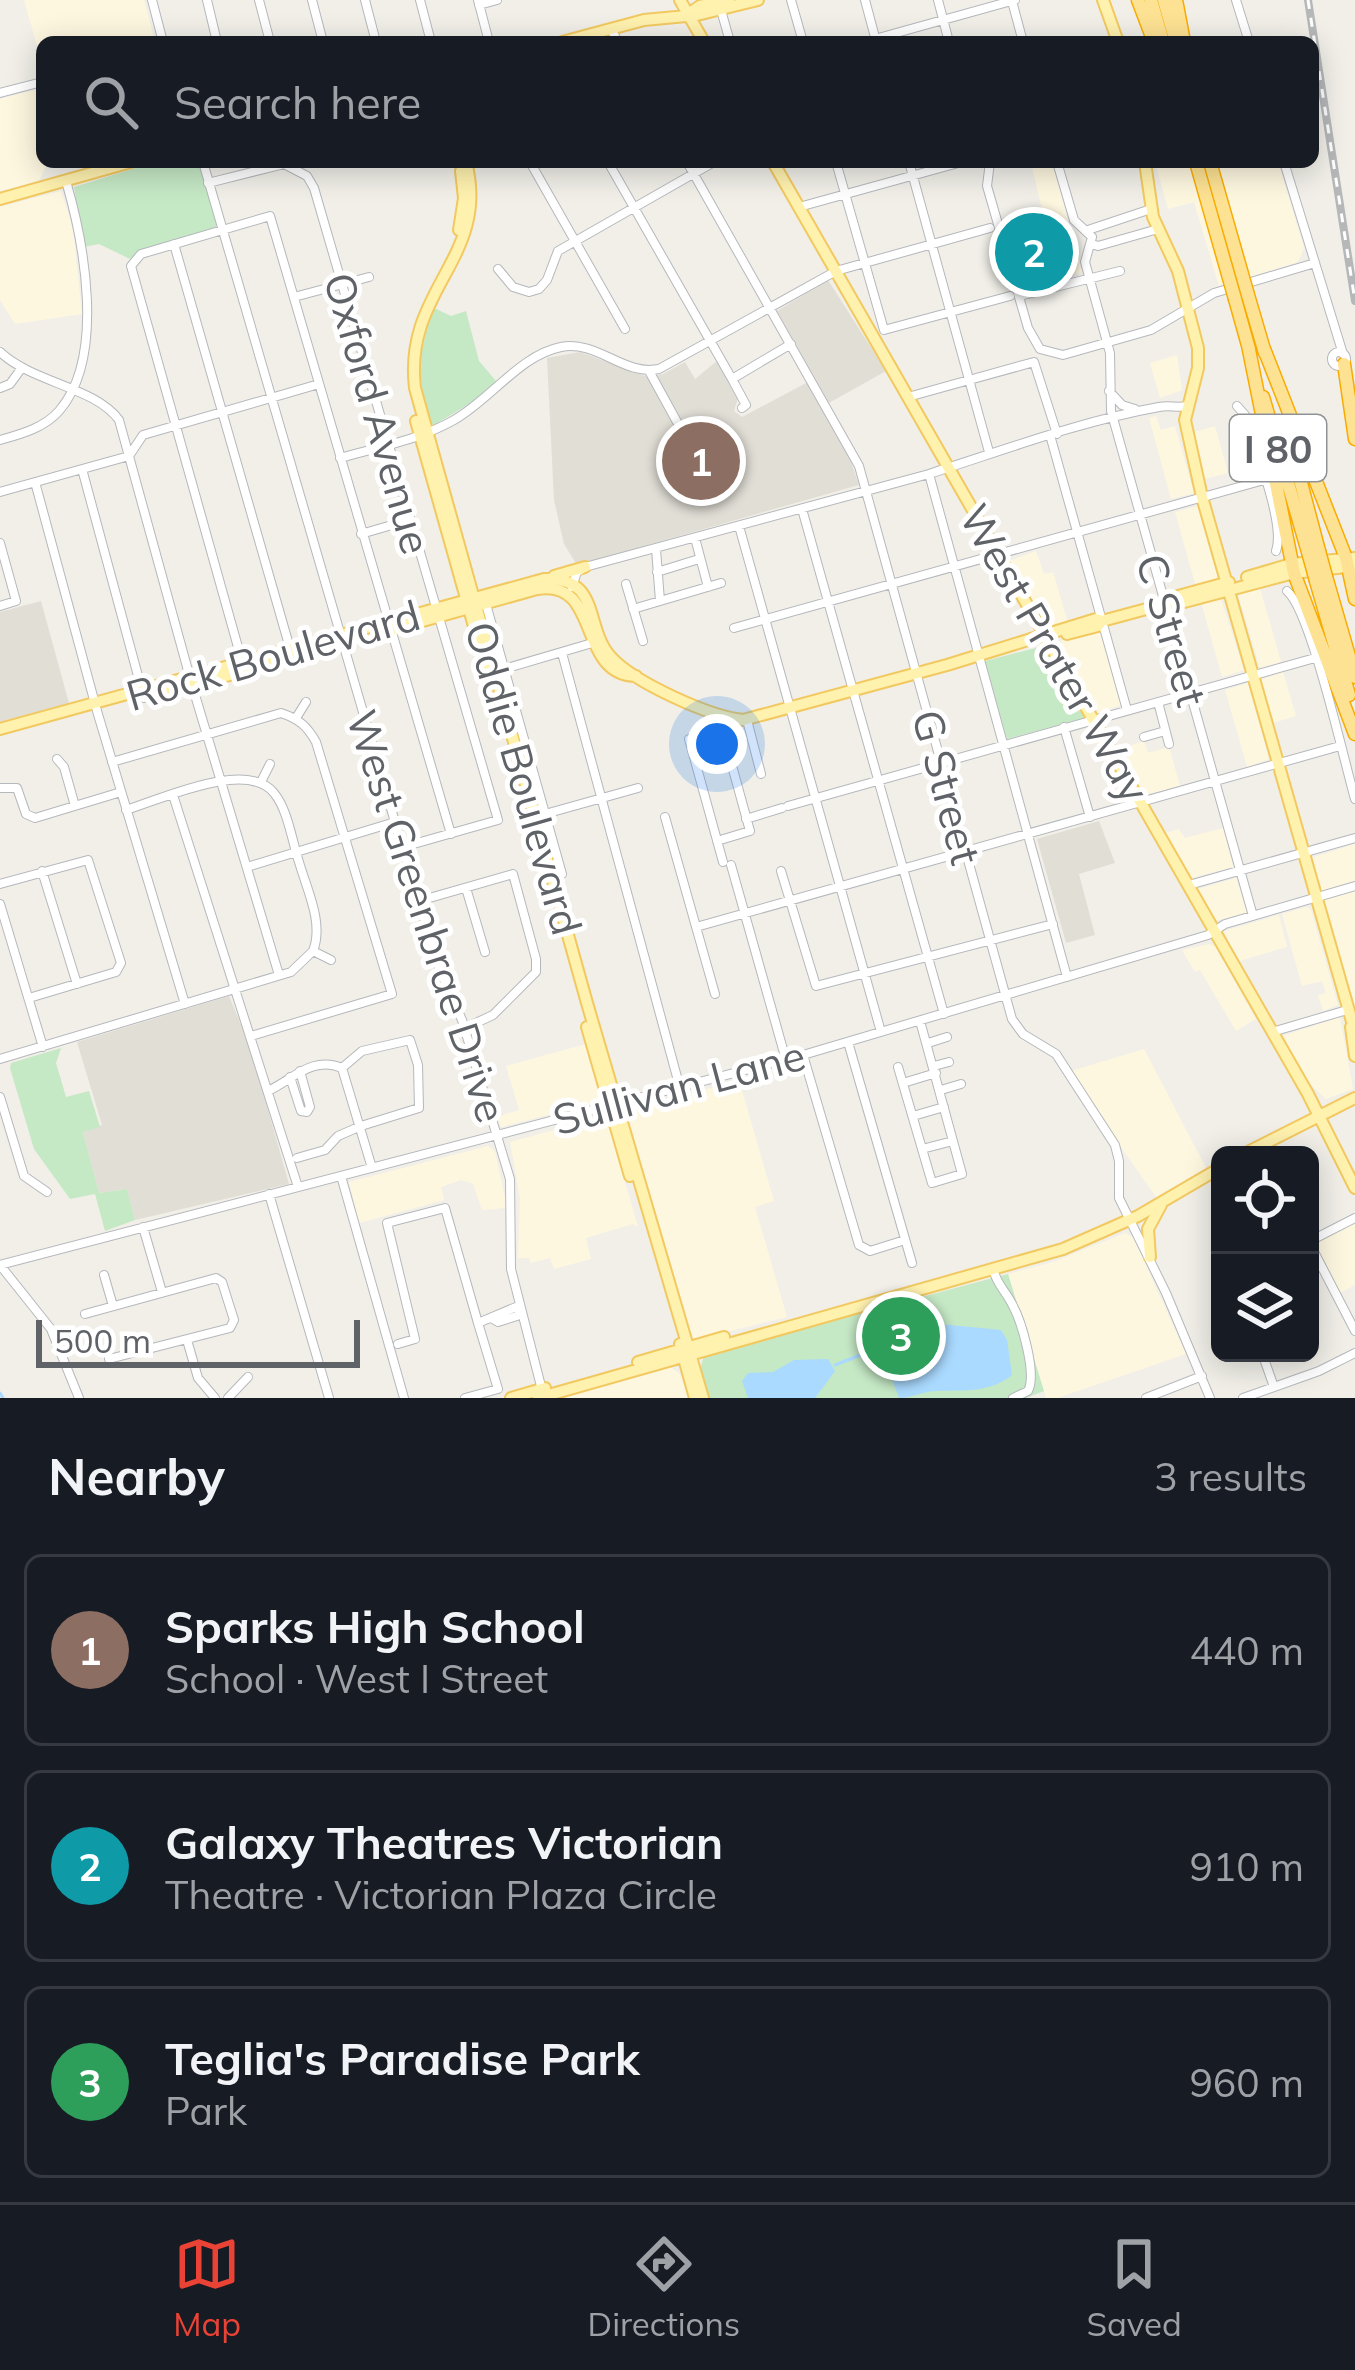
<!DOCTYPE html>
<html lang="en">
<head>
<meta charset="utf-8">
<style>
	body { margin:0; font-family:Mulish,sans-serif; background:#20242c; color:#f1f3f6 }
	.controls { position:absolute; right:36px; bottom:36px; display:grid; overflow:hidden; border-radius:18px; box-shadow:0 6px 30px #0003 }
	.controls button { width:108px; height:108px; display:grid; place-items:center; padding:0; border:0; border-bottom:3px solid #363941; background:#171b24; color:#f1f3f6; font:60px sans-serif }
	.scale { position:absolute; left:36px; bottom:30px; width:324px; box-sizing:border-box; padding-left:12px; border:6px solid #5f6368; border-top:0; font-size:33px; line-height:42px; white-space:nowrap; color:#5f6368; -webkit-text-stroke:9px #fff; paint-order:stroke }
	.you { position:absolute; left:717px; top:744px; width:42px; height:42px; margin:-30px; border:9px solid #fff; border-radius:50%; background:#1a73e8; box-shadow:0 0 0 18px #1a73e833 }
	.badge { display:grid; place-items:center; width:78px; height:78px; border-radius:50%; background:#ea4335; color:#fff; font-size:39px; font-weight:700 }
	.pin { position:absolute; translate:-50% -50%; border:6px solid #fff; box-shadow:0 3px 12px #0006 }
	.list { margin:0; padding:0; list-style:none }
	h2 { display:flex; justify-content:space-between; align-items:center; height:156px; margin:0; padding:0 48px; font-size:51px }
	h2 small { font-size:39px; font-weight:400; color:#9ea1a6 }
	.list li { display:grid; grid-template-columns:78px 1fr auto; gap:36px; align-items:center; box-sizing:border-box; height:192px; margin:0 24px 24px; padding:0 24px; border:3px solid #363941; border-radius:18px }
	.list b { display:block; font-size:45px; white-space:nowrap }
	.list p { margin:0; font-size:39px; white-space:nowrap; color:#9ea1a6 }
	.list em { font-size:39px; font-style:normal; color:#9ea1a6 }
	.icon { flex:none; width:66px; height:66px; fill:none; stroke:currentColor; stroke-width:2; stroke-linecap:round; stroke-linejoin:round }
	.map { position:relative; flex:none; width:1355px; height:1398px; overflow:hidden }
	.search { position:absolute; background:#171b24; box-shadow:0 6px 30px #0003; left:36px; right:36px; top:36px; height:132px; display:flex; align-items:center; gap:30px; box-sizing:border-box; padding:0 42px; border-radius:18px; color:#9ea1a6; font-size:45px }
	.sheet { height:804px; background:#171b24 }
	nav { display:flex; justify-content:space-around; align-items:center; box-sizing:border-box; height:168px; border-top:3px solid #363941; background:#171b24; font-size:33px; color:#9ea1a6 }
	nav a { display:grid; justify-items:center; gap:6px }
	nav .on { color:#ea4335 }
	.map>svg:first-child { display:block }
	.commercial { fill:#fef7e0 }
	.education { fill:#e1ded6 }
	.green { fill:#c5e8c5 }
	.water { fill:#aadaff }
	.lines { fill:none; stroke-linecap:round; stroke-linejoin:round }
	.stream { stroke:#aadaff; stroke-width:3 }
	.minor-casing { stroke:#b5b8bc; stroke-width:10 }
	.major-casing { stroke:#f2c960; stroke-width:14 }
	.highway-casing { stroke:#f9ab00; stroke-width:15 }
	.minor { stroke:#fff; stroke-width:8 }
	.major { stroke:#fff2af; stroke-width:10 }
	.highway { stroke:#fde293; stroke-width:12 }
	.rail-casing { stroke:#b6b7b8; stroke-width:8 }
	.rail { stroke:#fff; stroke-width:3; stroke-dasharray:9; stroke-linecap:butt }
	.highway-bridge-casing { stroke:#f9ab00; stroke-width:15; stroke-linecap:butt }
	.highway-bridge { stroke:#fde293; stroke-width:12 }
	.labels { text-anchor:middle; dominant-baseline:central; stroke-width:10; stroke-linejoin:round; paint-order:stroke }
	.shield { fill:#fff; stroke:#8f9295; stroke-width:3 }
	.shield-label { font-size:39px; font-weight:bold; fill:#5f6368 }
	.street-label { font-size:42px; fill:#5f6368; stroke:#fff }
</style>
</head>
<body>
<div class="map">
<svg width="1355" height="1398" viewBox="0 0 1355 1398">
	<rect width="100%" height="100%" fill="#f1efe8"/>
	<path class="commercial" d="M24,0H144L155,42H42V63Z
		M42,88V162H48L39,181L0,191V99Z
		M1031,162H1052L1082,272L1024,287L1007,228L1044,218Z
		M1155,162H1278L1304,248L1298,262L1219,286L1194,202L1168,209Z
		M61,191L73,229L82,314L15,324L0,300V207Z
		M1177,355L1182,390L1160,398L1150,363Z
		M1156,416L1161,430L1175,426L1194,493L1171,499L1149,418Z
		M1215,426L1228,473L1204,479L1191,433Z
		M1198,506L1218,579L1196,587L1175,512Z
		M1036,551L1044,574L1053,572L1068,623L1047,628L1009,561Z
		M1259,585L1281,662L1260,668L1238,595L1240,590Z
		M1220,596L1244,670L1222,677L1201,602Z
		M1092,632H1100L1121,705L1099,713L1059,646L1062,640Z
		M1283,672L1296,716L1273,723L1261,680Z
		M1248,683L1269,759L1247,767L1225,690Z
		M1144,741L1148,753L1169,747L1180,786L1144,795L1118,750Z
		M1223,828L1233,867L1191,878L1166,833L1179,829L1185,838Z
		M1355,844V1013L1311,858Z
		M1236,878L1247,913L1215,921L1198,889Z
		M1307,907L1311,910L1338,1005L1323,1011L1318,995L1326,993L1322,981L1302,986L1282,914Z
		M1279,915L1287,947L1239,961L1224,931Z
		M1209,944L1215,946L1256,1019L1236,1031L1200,970L1195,972L1182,950Z
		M1340,1017L1353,1089L1326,1099L1310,1084L1282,1036Z
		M586,1044L602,1101L501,1127L497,1117L519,1110L506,1066Z
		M1144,1049L1206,1168L1156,1197L1068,1072Z
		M739,1080L774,1201L755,1207L787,1317L693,1340L626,1112Z
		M606,1116L638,1227L633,1224L586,1238L591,1259L554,1269L550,1258L531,1263L529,1258H518L520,1198L510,1142Z
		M488,1146L495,1151L507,1208L482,1210L473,1184L461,1180L441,1187L444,1200L359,1223L349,1182Z
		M1355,1223V1285L1340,1293L1316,1243Z
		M1125,1233L1133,1237L1186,1354L1057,1398H1046L1008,1274L1053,1262Z
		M670,1367L680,1374L688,1398H557Z"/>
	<path class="education" d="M828,280L886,371L829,403L777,311Z
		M580,352L648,377L663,374L685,362L695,379L718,360L738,398L734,411L742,417L808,382L849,456L859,485L577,565L564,544L554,500L547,358Z
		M41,601L70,707L0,726V612Z
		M1099,821L1115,863L1079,874L1095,935L1066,943L1037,839Z
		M229,996L250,1046L289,1184L135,1220L127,1189L99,1193L83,1132L102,1125L77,1042Z"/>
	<path class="green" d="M155,162H199L217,223L215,230L140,251L130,259L99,244L84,247L74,187Z
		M432,307L451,316L466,311L479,361L496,381L474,401L434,425L429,422L418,367Z
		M1044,646L1084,718L1007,739L985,661Z
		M61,1048L56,1063L66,1097L89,1091L100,1127L83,1132L99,1193L127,1189L135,1220L105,1231L95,1194L70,1199L34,1149L10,1068L11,1063Z
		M1008,1274L1044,1391L1026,1398H708L700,1370L704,1355Z"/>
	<path class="water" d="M930,1323L1001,1330L1007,1340L1012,1375C990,1393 963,1390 937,1391C924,1391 912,1398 899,1398L884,1358L867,1351L889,1336Z
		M828,1359L835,1371L815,1398H748L742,1381L748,1373L773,1372L794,1360Z"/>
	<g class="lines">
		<path class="stream" d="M835,1365L868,1352
			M0,1393L3,1398"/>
		<g class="minor-casing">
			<path id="minor" d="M152,0L163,42
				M207,0L217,42
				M259,0L270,42
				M312,0L323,42
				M365,0L376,42
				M420,0L431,42
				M478,0L489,42
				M791,0L803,42
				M865,0L876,41
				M938,0L949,42
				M1236,0L1249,42
				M1012,1L1023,42
				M479,5L497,0
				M721,10L730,42
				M611,29L618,42
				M864,42L1015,0
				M0,93L42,82
				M203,162L395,822L440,971L462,1020L510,1179L511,1269L543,1394
				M530,162L625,329
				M608,162L732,379L746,405L742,408
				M687,162L859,466L1012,1019L1023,1034L1056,1054L1115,1145L1119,1161V1198L1166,1293L1210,1398
				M836,162L884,330
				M909,162L989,452
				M990,162L987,186L1028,328L1040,349L1063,355L1151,330L1214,293L1315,263
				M1057,162L1074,220L1092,237L1085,262L1110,353L1111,411L1253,916
				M1284,162L1343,354
				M208,183L284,164L307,176L314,188L498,820L403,847
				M799,207L962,162
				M1088,230L1151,209
				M174,244L291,652
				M1092,244L1098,246L1158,229
				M498,269L513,287L529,292L539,289L547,280L558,251L714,162
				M1019,296L1120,271
				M294,297L369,277
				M884,330L1010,296
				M0,352C33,383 95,387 119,420L192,685L279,975
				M1332 359a7 7 0 1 1 14 0a7 7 0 1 1-14 0Z
				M649,371L704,471
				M732,379L791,344
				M0,388L10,384L21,369
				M1109,391L1122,405L1135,409
				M908,397L1034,362L1057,434
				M1237,406L1245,415C1254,446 1286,524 1276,551
				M1050,435L1127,710
				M0,440C21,434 44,428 59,411C106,357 84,243 66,181
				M340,458C378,447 419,440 454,420C490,400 520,355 561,347C598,340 623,376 659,369L836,271L990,228
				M82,469L144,698
				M929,474L1067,977
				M35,482L97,711L185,1004
				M0,492L129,456L143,435L319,384
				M802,509L944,1014
				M739,526L881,1032
				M361,534L409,520
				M695,538L708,587
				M0,543L16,601L0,606
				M656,549L660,601
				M657,572L699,559
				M626,584L643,641
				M572,587L577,572L585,567L929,474C1004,450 1081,421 1159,407C1169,405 1177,408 1187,406
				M1287,591C1311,611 1344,761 1355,799
				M486,604L562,874
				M633,609L721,583
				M734,628L1264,480
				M562,653L680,1088
				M243,665L131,266L141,254L270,216L451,834
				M504,669L599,641
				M1158,702L1169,744
				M296,718L306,702
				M747,720L761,774
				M1064,727L1090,817
				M722,729L689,739L723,862
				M1144,737L1165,731
				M57,759L64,767L75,806
				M112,762L281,713C299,719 307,726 316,742L392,994L251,1036
				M261,782L270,764
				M0,788H17L26,814L35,818L121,792
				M173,795L298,1187
				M788,806L1315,658
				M545,814L638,788
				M665,817L715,994
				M746,819L782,808
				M717,841L750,831L721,726
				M731,865L786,1060
				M247,867L395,822
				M42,871L77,984
				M781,871L816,986L1053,924
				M0,884L88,860L121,963L116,972L29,998
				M1189,885L1355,838
				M466,888L485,952
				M419,901L513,874L536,959V972L493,1015L465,1028
				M0,904L43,1047
				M696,927L1340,746
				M313,951L331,960
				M1272,1032L1347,1010
				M848,1042L912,1263
				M928,1043L947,1037
				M803,1055L859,1245L870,1251L905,1240
				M0,1059L291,972L313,951C324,923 307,890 299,862C292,841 288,810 274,793C247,759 162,799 126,810
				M934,1066L949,1062
				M898,1067L932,1183L962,1174L920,1021
				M342,1068L372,1168
				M290,1077L301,1111L307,1112L310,1107L300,1071
				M903,1083L936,1073
				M941,1090L961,1084
				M268,1091C292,1080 313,1055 342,1068
				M0,1097L24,1176L47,1192
				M913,1116L944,1107
				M922,1149L953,1141
				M297,1158L325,1150L338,1136L361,1126L419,1108L418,1065L410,1040L362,1051L342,1068
				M341,1176L404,1398
				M269,1194L329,1398
				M143,1227L162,1292
				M1310,1241L1355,1218
				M1310,1244L1355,1331
				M993,1269C997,1285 1005,1290 1012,1304C1022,1322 1037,1374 1028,1391L1013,1398
				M104,1275L113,1306
				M85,1314L216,1278L222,1282L234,1320L230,1328L109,1359
				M493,1319L498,1322L517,1316L521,1311
				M187,1340L198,1378L215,1398
				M398,1344L415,1339L387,1223L445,1208L478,1323
				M1262,1353L1274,1387
				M79,1398L51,1329L0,1265L803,1055L1208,935L1225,924L1355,886
				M228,1398L248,1377
				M465,1398L498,1389L478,1323L516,1307L519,1310
				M1146,1398L1202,1376
				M1243,1398L1319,1371L1355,1353"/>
		</g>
		<g class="major-casing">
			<path id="major" d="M680,0L704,42
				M1103,0L1118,42
				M688,14L700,6L729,0
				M562,42L644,20L697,15L758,0
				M466,162C491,258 403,289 415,388L587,1003L703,1398
				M773,162L1308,1094L1355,1188
				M1145,162L1153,217L1178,271L1198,348V368L1185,420L1202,497L1355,1032
				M0,199L131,162
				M459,230L464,198L461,171
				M416,421L486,669
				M554,576L585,567
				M1247,577L1291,564L1355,558
				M1165,604L1171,598L1229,582
				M387,631L537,589C602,578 576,675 636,676
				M1067,634L1098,626L1102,621
				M162,694L311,652
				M0,729L544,579C601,576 584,626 610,656C633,682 708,716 743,720L947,665L1096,619L1102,621L1165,604L1173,605L1294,573L1355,566
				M587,1027L630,1176
				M1351,1027L1355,1056
				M1242,1155L1355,1098
				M1150,1257L1148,1229L1161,1205
				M680,1344L695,1398
				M638,1362L724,1337
				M511,1398L545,1388
				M538,1398L1063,1249L1138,1216L1220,1168"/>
		</g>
		<g class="highway-casing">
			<path id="highway" d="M1138,0L1154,42
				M1151,0L1163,42
				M1164,0L1176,42
				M1176,0L1184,42
				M1248,295L1265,353
				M1235,299L1249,349
				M1248,345L1294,573L1355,734
				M1264,349L1346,558L1355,599
				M1344,364L1355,439
				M1263,397L1308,552
				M1287,430L1319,551
				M1327,580L1355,677
				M1316,581L1349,695"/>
		</g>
		<use href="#minor" class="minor"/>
		<use href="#major" class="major"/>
		<use href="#highway" class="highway"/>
		<g class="rail-casing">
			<path id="rail" d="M1308,0L1355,301"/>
		</g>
		<use href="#rail" class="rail"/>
		<g class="highway-bridge-casing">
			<path id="highway-bridge" d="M1196,162L1235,299
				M1210,162L1248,295
				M1319,551L1327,580
				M1308,552L1316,581"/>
		</g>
		<use href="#highway-bridge" class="highway-bridge"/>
	</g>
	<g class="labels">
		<rect class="shield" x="1230" y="415" width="96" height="66" rx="9"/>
		<g class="shield-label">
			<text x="1278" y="448">I 80</text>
		</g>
		<g class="street-label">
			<text transform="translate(378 413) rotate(74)">Oxford Avenue</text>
			<text transform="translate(1172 630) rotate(74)">C Street</text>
			<text transform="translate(1055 653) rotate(60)">West Prater Way</text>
			<text transform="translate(273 655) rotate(-16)">Rock Boulevard</text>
			<text transform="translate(524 778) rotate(74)">Oddie Boulevard</text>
			<text transform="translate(947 787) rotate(75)">G Street</text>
			<text transform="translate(427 916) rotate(72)">West Greenbrae Drive</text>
			<text transform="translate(679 1087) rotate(-15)">Sullivan Lane</text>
		</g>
	</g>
</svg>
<div class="controls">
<button><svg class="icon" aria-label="locate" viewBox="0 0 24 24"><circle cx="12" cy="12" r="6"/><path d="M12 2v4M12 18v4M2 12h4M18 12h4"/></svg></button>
<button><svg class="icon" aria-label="layers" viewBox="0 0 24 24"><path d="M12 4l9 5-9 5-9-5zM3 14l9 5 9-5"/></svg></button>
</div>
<div class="scale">500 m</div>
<div class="you"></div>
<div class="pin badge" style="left:701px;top:461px;background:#8d6e63">1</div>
<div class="pin badge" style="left:1034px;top:252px;background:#0f9aa8">2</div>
<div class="pin badge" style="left:901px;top:1336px;background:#2e9e5b">3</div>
<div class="search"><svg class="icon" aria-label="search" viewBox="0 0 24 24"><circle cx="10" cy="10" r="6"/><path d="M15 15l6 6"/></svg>Search here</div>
</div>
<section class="sheet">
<h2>Nearby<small>3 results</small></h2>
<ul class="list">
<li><span class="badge" style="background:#8d6e63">1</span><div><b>Sparks High School</b><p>School · West I Street</p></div><em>440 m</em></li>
<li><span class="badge" style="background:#0f9aa8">2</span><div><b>Galaxy Theatres Victorian</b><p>Theatre · Victorian Plaza Circle</p></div><em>910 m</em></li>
<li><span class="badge" style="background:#2e9e5b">3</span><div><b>Teglia's Paradise Park</b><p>Park</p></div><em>960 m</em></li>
</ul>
</section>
<nav>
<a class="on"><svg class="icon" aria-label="map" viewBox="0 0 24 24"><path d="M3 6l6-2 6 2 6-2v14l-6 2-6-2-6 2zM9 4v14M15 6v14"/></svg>Map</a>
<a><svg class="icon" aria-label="directions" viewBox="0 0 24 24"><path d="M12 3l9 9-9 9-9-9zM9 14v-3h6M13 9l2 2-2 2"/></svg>Directions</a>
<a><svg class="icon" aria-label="saved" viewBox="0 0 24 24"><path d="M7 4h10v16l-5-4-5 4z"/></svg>Saved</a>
</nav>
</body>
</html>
